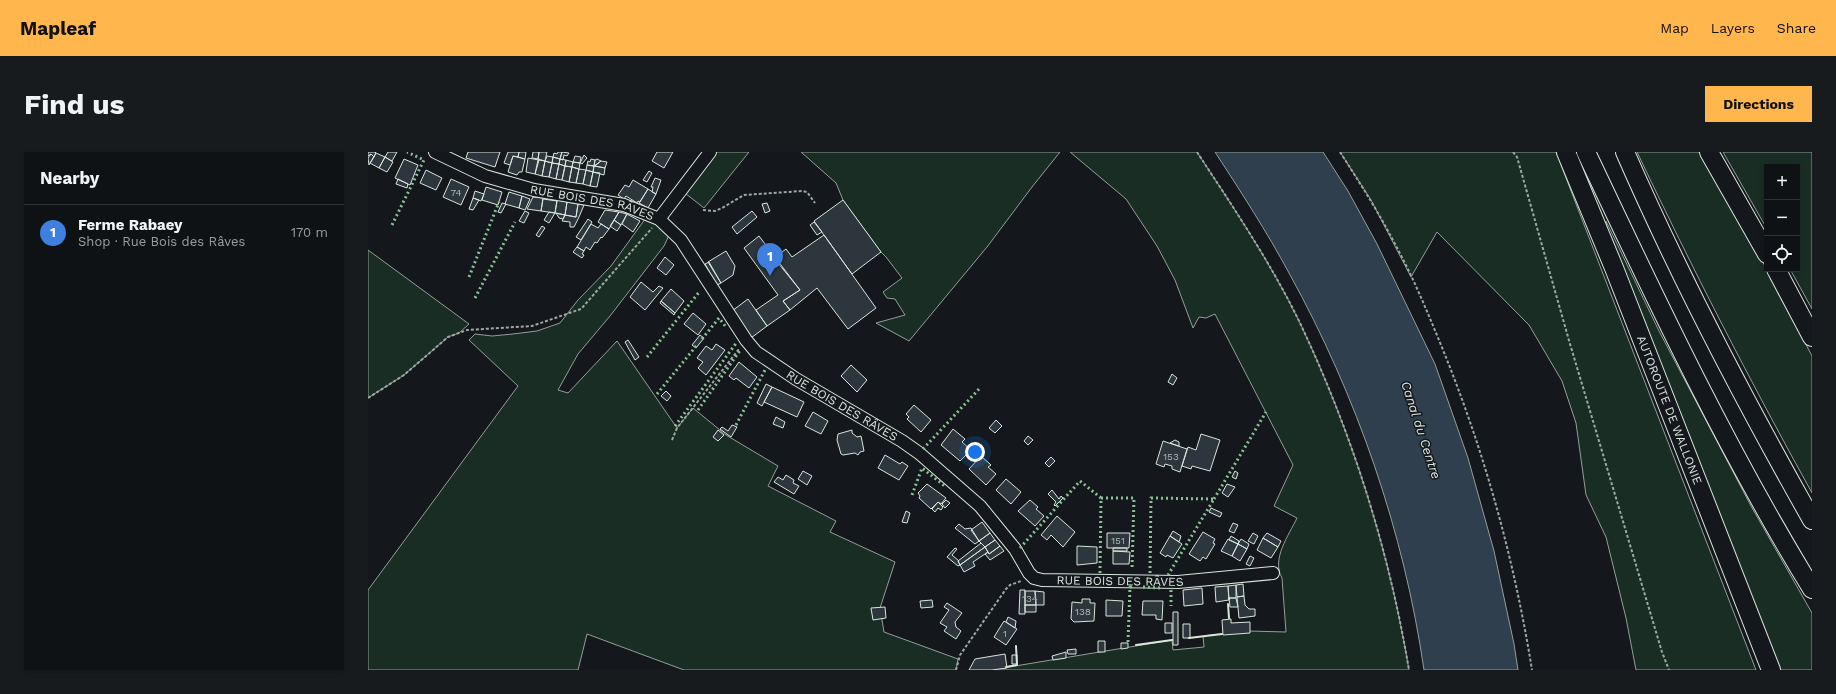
<!DOCTYPE html>
<html lang="en">
<head>
<meta charset="utf-8">
<style>
	body { margin:0; font-family:"Work Sans",sans-serif; background:#181b1e; color:#f1f3f6 }
	.controls { position:absolute; right:12px; top:12px; display:grid; overflow:hidden; border-radius:0px; box-shadow:0 2px 6px #0003 }
	.controls button { width:36px; height:36px; display:grid; place-items:center; padding:0; border:0; border-bottom:1px solid #2f3234; background:#0f1215; color:#f1f3f6; font:20px sans-serif }
	.you { position:absolute; left:607px; top:300px; width:14px; height:14px; margin:-10px; border:3px solid #fff; border-radius:50%; background:#1a73e8; box-shadow:0 0 0 6px #1a73e833 }
	.badge { display:grid; place-items:center; width:26px; height:26px; border-radius:50%; background:#ffb74d; color:#fff; font-size:13px; font-weight:700 }
	.pin { position:absolute; translate:-50% -33px; filter:drop-shadow(0 1px 2px #0008) }
	.pin::after { content:''; position:absolute; top:21px; width:14px; height:12px; background:inherit; clip-path:polygon(0 0,100% 0,50% 100%) }
	.list { margin:0; padding:0; list-style:none }
	h2 { display:flex; justify-content:space-between; align-items:center; height:52px; margin:0; padding:0 16px; font-size:17px }
	h2 small { font-size:13px; font-weight:400; color:#9b9ea0 }
	.list li { display:grid; grid-template-columns:26px 1fr auto; gap:12px; align-items:center; box-sizing:border-box; height:56px; padding:0 16px; border-top:1px solid #2f3234 }
	.list b { display:block; font-size:15px; white-space:nowrap }
	.list p { margin:0; font-size:13px; white-space:nowrap; color:#9b9ea0 }
	.list em { font-size:13px; font-style:normal; color:#9b9ea0 }
	.icon { flex:none; width:22px; height:22px; fill:none; stroke:currentColor; stroke-width:2; stroke-linecap:round; stroke-linejoin:round }
	.map { position:relative; flex:none; width:1444px; height:518px; overflow:hidden; border-radius:0px }
	header { display:flex; align-items:center; gap:24px; box-sizing:border-box; height:56px; padding:0 20px; background:#ffb74d; color:#111 }
	header strong { font-size:19px }
	nav { display:flex; gap:22px; margin-inline-start:auto; font-size:14px }
	.intro { display:flex; align-items:center; justify-content:space-between; box-sizing:border-box; height:96px; padding:0 24px }
	h1 { margin:0; font-size:28px }
	.button { padding:10px 18px; border-radius:0px; background:#ffb74d; color:#111; font-size:14px; font-weight:700 }
	main { display:flex; gap:24px; padding:0 24px }
	aside { flex:1; background:#0f1215; border-radius:0px; box-shadow:0 2px 6px #0003 }
	.map>svg:first-child { display:block }
	.green { fill:#1a2d24; stroke:#939e99 }
	.water { fill:#2f3f4d; stroke:#939e99 }
	.building { fill:#2c363c; stroke:#d8e6dc }
	.lines { fill:none; stroke-linecap:round; stroke-linejoin:round }
	.minor-casing { stroke:#d8e6dc; stroke-width:14 }
	.highway-casing { stroke:#d8e6dc; stroke-width:20 }
	.path { stroke:#9da8a2; stroke-width:2; stroke-dasharray:3 2; stroke-linecap:butt }
	.minor { stroke:#14181c; stroke-width:12 }
	.highway { stroke:#14181c; stroke-width:18 }
	.hedge { stroke:#8ac095; stroke-width:3; stroke-dasharray:2 3; stroke-linecap:butt }
	.wall { stroke:#d8e6dc; stroke-width:2 }
	.labels { text-anchor:middle; dominant-baseline:central; stroke-width:3; stroke-linejoin:round; paint-order:stroke }
	.number-label { font-size:10px; fill:#adbab4 }
	.street-label { font-size:12px; fill:#d8e6dc; stroke:#14181c }
	.water-label { font-size:13px; font-style:italic; fill:#d8e6dc; stroke:#14181c }
</style>
</head>
<body>
<header>
<strong>Mapleaf</strong>
<nav><a>Map</a><a>Layers</a><a>Share</a></nav>
</header>
<div class="intro"><h1>Find us</h1><a class="button">Directions</a></div>
<main>
<aside>
<h2>Nearby<small></small></h2>
<ul class="list">
<li><span class="badge" style="background:#3f7fe0">1</span><div><b>Ferme Rabaey</b><p>Shop · Rue Bois des Râves</p></div><em>170 m</em></li>
</ul>
</aside>
<div class="map">
<svg width="1444" height="518" viewBox="0 0 1444 518">
	<rect width="100%" height="100%" fill="#14181c"/>
	<path class="green" d="M342,0H381L336,56L313,38Z
		M433,0H692L664,35L619,95L541,189L508,171L537,163L527,147L519,146L515,140L534,126L518,105L513,100L475,48L468,31Z
		M702,0H829C865,55 903,111 932,171C984,281 1021,398 1041,518H623L804,488L805,498L836,495L835,484L881,479L918,480L914,426C903,407 921,383 929,366L906,354L925,313L847,162L838,166L831,165L825,176L807,128L789,94L758,47Z
		M972,0H1188L1388,518H1268L1258,466L1238,385L1218,343L1208,271L1194,229L1161,173L1069,80L1043,125L1003,48Z
		M1269,0H1331L1401,121L1444,204V341C1382,229 1324,116 1269,0Z
		M1355,0H1444V157L1422,117H1429V15H1399V77Z
		M280,63L303,79L296,94L242,164L210,202L190,238L200,241L249,189L309,276L325,256L358,283L410,314L400,334L468,369L462,380L527,410L512,456L516,480L590,507L588,518H316L219,482L210,518H0V438L150,234L101,188L107,182L124,184L145,182L169,179L192,171L210,148L243,114Z
		M1238,69L1291,179L1383,354L1444,461V518H1409L1238,77Z
		M0,98L101,172L91,181L80,185L36,223L0,246Z"/>
	<path class="water" d="M847,0H955L980,39L1009,92L1067,212L1100,306L1126,399L1146,492L1150,518H1056C1036,380 989,244 921,121C899,80 873,40 847,0Z"/>
	<path class="building" d="M0,0H7L8,1L6,5L3,2L0,4Z
		M20,0H29L24,9L17,5Z
		M100,0H132L127,15L98,6Z
		M140,0H151L150,5L145,4L142,13L136,11Z
		M151,0H158L157,7L150,5Z
		M165,0H171L170,7L164,6Z
		M171,0H179L177,9L170,7Z
		M190,0H194L192,7L185,5L186,1L189,2Z
		M194,0L201,1L199,4L196,3L195,8L192,7Z
		M289,0H305L296,16L284,9Z
		M8,1L17,5L11,16L2,11Z
		M3,2L6,5L1,13L0,6Z
		M216,3L219,6L214,12L212,11Z
		M145,4L157,7L154,20H151L149,23L140,20Z
		M179,4L185,5L184,11L177,9Z
		M207,4L213,5L212,11L205,10Z
		M17,5L25,10L19,20L11,16Z
		M185,5L192,7L191,12L184,11Z
		M160,6L171,8L167,22L158,20Z
		M36,7L50,13L42,33L27,26Z
		M192,7L198,8L197,14L191,12Z
		M223,7L227,8L226,14L219,13L220,9L222,10Z
		M229,7L233,9L226,14L227,8Z
		M170,8L177,9L174,24L167,22Z
		M198,8L205,10L204,15L197,14Z
		M177,9L184,11L181,25L174,24Z
		M233,9L239,10L237,16L227,14Z
		M205,10L212,11L211,17L204,15Z
		M184,11L191,12L188,27L181,25Z
		M191,12L197,14L194,28L188,27Z
		M219,13L226,14L225,20L218,18Z
		M197,14L204,15L201,30L194,28Z
		M226,14L237,16L236,23L225,20Z
		M204,15L211,17L208,31L201,30Z
		M211,17L218,18L215,32L208,31Z
		M58,18L74,26L68,38L52,31Z
		M218,18L225,20L222,34L215,32Z
		M281,19L284,21L279,30L275,28Z
		M225,20L232,21L229,35L222,34Z
		M287,26L293,28L288,42L284,40L285,35H283Z
		M30,27L40,32L39,36L28,32Z
		M83,27L101,35L93,53L75,45Z
		M265,28L280,37L272,50L270,49L269,51L258,44L256,47L250,43L257,33L261,35Z
		M118,35L134,40L130,53L114,48Z
		M280,37L288,42L280,56L271,51Z
		M107,39L116,42L113,49L105,46Z
		M141,40L154,44L151,56L137,52Z
		M154,44L162,47L157,58L151,56Z
		M165,45L175,46L173,59L159,57Z
		M105,46L111,48L105,58L101,57Z
		M175,47L189,49L187,61L173,59Z
		M189,48L199,50L197,63L187,61Z
		M475,48L513,100L484,122L446,69Z
		M199,50L210,52L208,65L197,63Z
		M134,51L138,52L133,61L130,60Z
		M399,51L402,59L397,61L394,52Z
		M210,52L216,53L211,65L206,75H202V70L194,69L197,63L208,65Z
		M237,58L251,60L241,77L230,70Z
		M157,59L161,61L156,71L151,69Z
		M384,59L389,65L369,82L364,75Z
		M181,60L187,61L181,71L176,68Z
		M251,60L259,62L253,73L246,68Z
		M188,61L197,63L195,67L191,66Z
		M259,62L272,69L265,80L254,72Z
		M220,67L224,70L213,88L208,85Z
		M246,68L253,73L249,79L242,74Z
		M446,70L454,80L449,83L442,73Z
		M223,72L230,76L233,72L241,77L234,86L233,85L229,91L227,90L222,98L218,95L216,99L209,95Z
		M174,74L177,76L171,85L168,83Z
		M456,83L508,156L480,177L449,136L422,158L415,149L432,138L406,106L418,97L424,105Z
		M391,84L432,138L415,149L422,158L399,174L388,158L410,143L376,96Z
		M209,95L216,99L214,102L216,103L214,106L205,100Z
		M358,99L367,114L365,123L353,131L340,110Z
		M297,105L306,113L298,123L289,116Z
		M341,110L353,131L349,133L337,112Z
		M273,130L285,140L291,134L295,136L277,158L262,145Z
		M303,137L316,149L307,161L293,149Z
		M380,147L399,174L383,186L364,159Z
		M293,149L307,161L306,163L292,151Z
		M325,161L338,172L330,183L316,172Z
		M332,183L336,186L328,196L324,193Z
		M260,188L271,205L267,208L257,190Z
		M348,192L357,198L338,223L330,216L335,210L329,206L338,194L344,198Z
		M371,210L389,225L381,236L368,226L366,228L361,224Z
		M483,213L499,228L489,240L473,224Z
		M804,222L809,226L805,233L800,230Z
		M398,232L404,235L394,254L389,251Z
		M404,235L436,250L429,265L396,250Z
		M298,239L303,244L299,249L293,244Z
		M546,253L563,268L553,280L539,267L541,265L538,262Z
		M445,260L460,269L453,282L437,274Z
		M408,265L417,270L415,276L405,272Z
		M628,268L634,274L627,281L621,276Z
		M364,273L369,275L363,285L352,277L354,275L360,279Z
		M585,277L597,287L594,290L603,298L592,309L573,293Z
		M350,278L356,283L350,289L345,285Z
		M484,278V281L489,285L493,284L496,299L492,300L490,303L487,301L475,303L473,302L469,288L470,282Z
		M833,282L852,288L842,319L824,314L823,317L814,314L820,295L828,298Z
		M660,284L665,288L660,293L656,289Z
		M807,288L811,290V294L802,291Z
		M795,289L819,297L812,320L804,317V314L797,312L796,315L788,312Z
		M517,303L532,312L534,310L540,314L531,328L510,316Z
		M613,304L623,313L620,315L628,322L618,333L601,317Z
		M683,305L687,309L681,315L677,311Z
		M435,319L444,324L439,333L430,327Z
		M867,319L870,321L868,327L864,325Z
		M418,323L426,328L425,331L431,334L426,342L406,330L410,325L415,328Z
		M638,327L653,340L643,352L628,338Z
		M559,332L578,346L573,352L570,350L563,357L551,346L552,344L550,341Z
		M859,332L867,335L860,345L854,341Z
		M684,338L691,347L693,344L695,346L687,354L686,353L688,350L680,342Z
		M578,348L582,351L577,356L574,352Z
		M662,348L670,355L668,357L676,364L667,374L650,359Z
		M570,350L575,355L573,358L570,356L567,360L564,357Z
		M843,356L854,361L852,365L841,360Z
		M538,359L542,361L539,371L534,370Z
		M689,364L707,380L695,395L683,383L679,388L673,383Z
		M614,370L622,381L611,389L603,378Z
		M865,371L870,373L866,381L861,379Z
		M591,372L597,377L603,376L611,389L607,392L587,376Z
		M805,379L813,384L811,390L802,384Z
		M835,380L847,387L845,391L847,392L838,407L835,405L832,409L821,402Z
		M622,381L627,388L617,395L611,389Z
		M739,381H762L761,396H739Z
		M885,381L890,384L886,392L880,389Z
		M899,381L913,389L910,395L895,386Z
		M802,384L814,392L805,406L799,403L798,405L792,401Z
		M863,384L871,389L870,392L861,388Z
		M895,386L910,395L903,406L889,398Z
		M860,387L870,392L864,404L853,399Z
		M873,387L881,392L879,397L870,392Z
		M627,388L632,394L621,402L617,395Z
		M613,391L617,395L592,413L590,409Z
		M870,392L879,397L872,409L864,404Z
		M632,394L636,399L622,408L617,402L620,400L621,402Z
		M709,394L729,395V411L709,413Z
		M617,395L620,400L605,410L607,414L596,420L592,413Z
		M587,396L589,397L584,403L591,409H590L592,413L590,414L579,405Z
		M745,396H759V399H745Z
		M745,399L762,400L761,412H745Z
		M882,404L886,406L882,414L878,412Z
		M875,432L876,444L869,445L868,433Z
		M868,433V446H861V448L860,434Z
		M860,434L861,448L848,450L847,435Z
		M834,436L835,452L816,454L815,438Z
		M652,438H657V462H651Z
		M657,439H667L668,453H657Z
		M667,439L676,440V453H668V460H657V453H668Z
		M876,444L877,453L881,457H887V464L871,466L869,445Z
		M861,446H868L870,455H862Z
		M714,447H722V451H727L726,469L706,470L703,467L704,450L714,451Z
		M564,448L565,455L553,456L552,449Z
		M738,448L755,449L754,464H738Z
		M775,449H795L794,468L788,467V463H774Z
		M579,451L594,461L587,470L588,475L593,479L588,487L576,479L579,475L572,471L581,458L576,455Z
		M517,455L518,466L505,468L503,456Z
		M805,460H810V493H805Z
		M640,465L648,469L647,476L638,470Z
		M863,467V471L882,470V481L855,483L854,468Z
		M636,469L649,477L638,493L626,485Z
		M797,471H804V481H797Z
		M815,472H822V486H815Z
		M730,489H737V500H730Z
		M753,491H760V496L753,497Z
		M708,497V502H700L699,498Z
		M698,500V506L685,508L684,504Z
		M637,502L639,516L624,518H601L607,507Z
		M644,503H649V512H644Z"/>
	<g class="lines">
		<g class="minor-casing">
			<g id="minor">
				<path id="s1" d="M67,0L117,24L166,38L256,53L291,67L313,88L378,188L388,200L428,227L534,289L551,301L612,354L647,397L661,421L666,426L674,428L810,430L905,421"/>
				<path d="M291,67L342,0"/>
			</g>
		</g>
		<g class="highway-casing">
			<g id="highway">
				<path id="s2" d="M1198,0L1246,116L1403,518"/>
				<path d="M1218,0C1288,148 1358,297 1444,437"/>
				<path d="M1257,0C1312,126 1376,248 1444,368"/>
				<path d="M1341,0L1399,102"/>
				<path d="M1408,117L1444,185"/>
			</g>
		</g>
		<path class="path" d="M829,0C865,55 903,111 932,171C984,281 1021,398 1041,518
			M972,0C992,31 1011,61 1028,94C1045,125 1059,159 1073,193C1116,298 1146,406 1164,518
			M1145,0L1149,5L1202,192L1294,500L1301,518
			M335,58L347,59L354,56L376,43L434,39L439,40L447,51
			M0,246L36,223L80,185L99,178L164,174L213,157L284,76
			M304,288L309,276L371,197
			M588,518L592,503L638,437L642,433L653,429"/>
		<use href="#minor" class="minor"/>
		<use href="#highway" class="highway"/>
		<path class="hedge" d="M24,73L56,8L39,0
			M101,125L131,50
			M107,146L147,70
			M334,187L351,166L358,175
			M279,205L332,139
			M289,242L329,193
			M330,258L373,197
			M368,273L397,218
			M307,274L369,190
			M555,297L611,237
			M544,343L554,316L578,335
			M733,346H766L764,417
			M846,347L898,260
			M652,396L712,329L733,346L732,421
			M782,421L783,346L846,347L800,423
			M775,435L793,436
			M803,438V454
			M760,490L762,435H765"/>
		<path class="wall" d="M860,452L861,466
			M821,486L854,482
			M768,493L804,488
			M638,515L649,513L648,494"/>
	</g>
	<g class="labels">
		<g class="number-label">
			<text x="88" y="40">74</text>
			<text x="803" y="304">153</text>
			<text x="750" y="388">151</text>
			<text x="662" y="446">134</text>
			<text x="715" y="459">138</text>
			<text x="637" y="481">1</text>
		</g>
		<g class="street-label">
			<text stroke="none"><textPath href="#s1" startOffset="166">RUE BOIS DES RÂVES</textPath></text>
			<text stroke="none"><textPath href="#s1" startOffset="502">RUE BOIS DES RÂVES</textPath></text>
			<text stroke="none"><textPath href="#s2" startOffset="278">AUTOROUTE DE WALLONIE</textPath></text>
			<text stroke="none"><textPath href="#s1" startOffset="850">RUE BOIS DES RÂVES</textPath></text>
		</g>
		<g class="water-label">
			<text transform="translate(1053 278) rotate(72)">Canal du Centre</text>
		</g>
	</g>
</svg>
<div class="controls">
<button>+</button>
<button>−</button>
<button><svg class="icon" aria-label="locate" viewBox="0 0 24 24"><circle cx="12" cy="12" r="6"/><path d="M12 2v4M12 18v4M2 12h4M18 12h4"/></svg></button>
</div>
<div class="you"></div>
<div class="pin badge" style="left:402px;top:124px;background:#3f7fe0">1</div>
</div>
</main>
</body>
</html>
